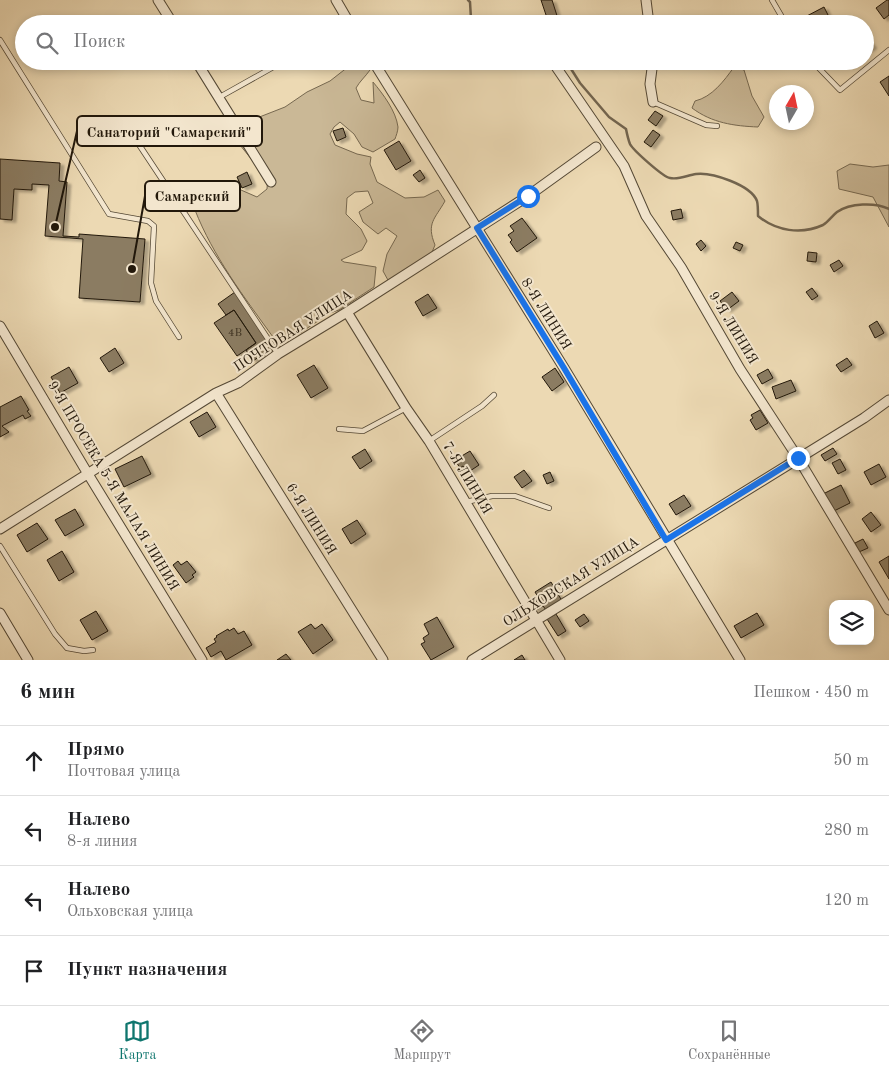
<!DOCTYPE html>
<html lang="ru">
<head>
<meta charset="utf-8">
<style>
	body { margin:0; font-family:"Old Standard TT",serif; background:#f2f2f2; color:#202124 }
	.controls { position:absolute; right:15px; bottom:15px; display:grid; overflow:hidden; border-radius:10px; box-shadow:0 2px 8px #0003 }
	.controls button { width:45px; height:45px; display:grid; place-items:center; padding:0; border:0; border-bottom:1px solid #e0e0e0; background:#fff; color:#202124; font:25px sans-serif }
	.compass { position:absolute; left:769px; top:85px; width:45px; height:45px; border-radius:50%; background:#fff; box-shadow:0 2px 8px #0003; rotate:9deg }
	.stop { position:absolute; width:15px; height:15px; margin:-11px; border:4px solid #1a73e8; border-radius:50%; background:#fff }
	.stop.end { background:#1a73e8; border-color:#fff; box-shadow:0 1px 5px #0008 }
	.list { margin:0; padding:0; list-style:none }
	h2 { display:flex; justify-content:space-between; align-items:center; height:65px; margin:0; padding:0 20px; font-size:21px }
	h2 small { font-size:16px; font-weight:400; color:#757577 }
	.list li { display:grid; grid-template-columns:32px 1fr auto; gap:15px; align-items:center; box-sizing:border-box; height:70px; padding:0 20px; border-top:1px solid #e0e0e0 }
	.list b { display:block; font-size:19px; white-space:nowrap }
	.list p { margin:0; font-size:16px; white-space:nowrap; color:#757577 }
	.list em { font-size:16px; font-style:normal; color:#757577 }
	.icon { flex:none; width:28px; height:28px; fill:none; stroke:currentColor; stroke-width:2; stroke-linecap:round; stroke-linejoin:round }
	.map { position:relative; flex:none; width:889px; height:660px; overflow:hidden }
	.search { position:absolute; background:#fff; box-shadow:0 2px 8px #0003; left:15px; right:15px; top:15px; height:55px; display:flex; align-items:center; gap:12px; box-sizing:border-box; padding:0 18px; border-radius:28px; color:#757577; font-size:19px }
	.sheet { height:345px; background:#fff }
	nav { display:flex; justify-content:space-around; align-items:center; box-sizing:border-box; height:70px; border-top:1px solid #e0e0e0; background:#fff; font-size:14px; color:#757577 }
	nav a { display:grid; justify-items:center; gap:2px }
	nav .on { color:#0f766e }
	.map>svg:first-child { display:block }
	.green { fill:#cab896; stroke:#766850 }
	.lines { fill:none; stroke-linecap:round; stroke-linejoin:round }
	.stream { stroke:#72644e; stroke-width:2.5 }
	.building { fill:#8b7c62; stroke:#22180b; filter:url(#shadow) }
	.service-casing { stroke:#544835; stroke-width:6 }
	.minor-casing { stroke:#544835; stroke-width:11 }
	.service { stroke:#f3e6ce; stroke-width:4.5 }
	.minor { stroke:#f3e6ce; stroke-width:9 }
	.route { stroke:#1a73e8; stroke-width:6 }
	.labels { text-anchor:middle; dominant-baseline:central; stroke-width:4; stroke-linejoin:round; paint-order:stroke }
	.number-label { font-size:11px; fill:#3c3121 }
	.street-label { font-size:14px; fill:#22180b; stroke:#f3e6ce }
	.leader { fill:none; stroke:#22180b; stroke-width:2 }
	.callout-dot { fill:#22180b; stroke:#f3e6ce; stroke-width:2 }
	.callout { fill:#f3e6ce; stroke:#22180b; stroke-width:2 }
	.callout-label { font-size:15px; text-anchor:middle; font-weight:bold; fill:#22180b }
</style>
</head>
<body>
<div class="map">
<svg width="889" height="660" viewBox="0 0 889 660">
	<defs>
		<filter id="shadow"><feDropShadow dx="4" dy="2.5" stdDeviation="1" flood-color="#0004"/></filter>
	</defs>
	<rect width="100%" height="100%" fill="#ecd9b3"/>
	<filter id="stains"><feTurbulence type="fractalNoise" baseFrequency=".004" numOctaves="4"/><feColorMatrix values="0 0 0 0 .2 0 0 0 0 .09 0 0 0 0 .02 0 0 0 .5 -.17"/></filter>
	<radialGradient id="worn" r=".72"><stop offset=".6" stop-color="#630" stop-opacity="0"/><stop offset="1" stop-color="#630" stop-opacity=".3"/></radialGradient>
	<path class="green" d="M361,62L370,70C365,77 360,81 356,88L361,100L374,103L373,82C383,94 396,111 398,127C398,131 396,136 395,139L373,152L362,147L354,134L340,122L334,127L330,134L335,145L357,154L371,157L370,164L377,182L405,198L424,197L438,190L445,201C435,219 426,223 435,245L430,257L389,282L383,271L387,254L397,236L386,228L378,234L363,222L359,212L373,203L368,191L355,192L347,198L346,214L361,229L367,241L362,250L341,260L344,262L376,267L374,287L339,310L330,313L300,333L287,338L273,337C244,297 213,256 195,210L202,192L225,183L257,197L267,189L268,175L252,160L236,140L239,125L285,107L307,92L330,81L353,63Z
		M734,67L744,70L752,96L764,117L758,127C734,126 712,123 692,108L695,101C712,97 724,81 734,67Z
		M850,164L873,167L889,165V227L873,197L839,189L837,171Z"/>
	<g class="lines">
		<path class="stream" d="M468,0L470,2L471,19L476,24
			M566,61L580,83L609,117L626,129C627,134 628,139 630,144C633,150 663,177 670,178C679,180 688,175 696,174C712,172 751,185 757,201C758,205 758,212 758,216C776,231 801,235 823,225C828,222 832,216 837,212C850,203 875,202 889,209"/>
	</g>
	<path class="building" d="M541,0H552L559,22L578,16L580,24H549Z
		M887,0H889V15L884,19L876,8Z
		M824,7L830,19L821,24H806L803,18Z
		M436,18L439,24H427Z
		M865,36L873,46L865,51Z
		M889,76V96L880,82Z
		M655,111L663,116L656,126L648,120Z
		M343,128L346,137L337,141L333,131Z
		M653,130L660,135L651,147L644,142Z
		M399,141L411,161L396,170L384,150Z
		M0,159L60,163L59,181L67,182L63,236L79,237V234L145,239L140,302L79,298L83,239L45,236L49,185L32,184V190L14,189L12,220L0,219Z
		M420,170L425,178L419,182L413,175Z
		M247,172L252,184L242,188L237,177Z
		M681,209L683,218L673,220L671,211Z
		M522,218L537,238L517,252L510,242L512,240L508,235L514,231L510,226Z
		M701,240L706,246L701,251L696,244Z
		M736,242L743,245L740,251L733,248Z
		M808,252L817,253L816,262L807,261Z
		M839,260L843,266L834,272L830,265Z
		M812,288L818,296L812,300L806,292Z
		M235,292L273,347L253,361L246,350L256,343L234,310L226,315L218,304Z
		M732,292L739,301L727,310L720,301Z
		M428,294L437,308L423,316L415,302Z
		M234,310L256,343L237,356L214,323Z
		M877,321L884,333L875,338L869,326Z
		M115,348L124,363L109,372L100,358Z
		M847,358L852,365L841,372L836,365Z
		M314,365L328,388L311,398L297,375Z
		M69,367L78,383L60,393L51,377Z
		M555,368L564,382L552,391L542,377Z
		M768,369L773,378L762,384L757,375Z
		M791,380L796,391L776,399L772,387Z
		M21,396L29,410L27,411L31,416L25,419L23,415L2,426L9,432L0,437V407Z
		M760,410L768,423L756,430L750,420L753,418L751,415Z
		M207,412L216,427L199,437L190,422Z
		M833,448L837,454L825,461L821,455Z
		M365,449L372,461L360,469L352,457Z
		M470,451L479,465L467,473L463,466L460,468L455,460Z
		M142,456L151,474L124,487L115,469Z
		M840,459L846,470L838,474L832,463Z
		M879,464L886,477L871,485L864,472Z
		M524,470L532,481L522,488L514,477Z
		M550,472L554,481L547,484L543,475Z
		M841,485L850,503L832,512L823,494Z
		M684,495L691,506L676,515L669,504Z
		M75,509L84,525L65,536L55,520Z
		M871,512L881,525L871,532L862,519Z
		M357,520L366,534L351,544L342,529Z
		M37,523L48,539L27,552L17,535Z
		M863,539L868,548L859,552L855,543Z
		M62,551L74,572L59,581L47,560Z
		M889,556V579L879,562Z
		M178,561L181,565L187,561L196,572L192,575L194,577L186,583L173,565Z
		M551,582L562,601L546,610L543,606L535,611L531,605L537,601L535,599L538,597L535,592Z
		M96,611L108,631L92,640L80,620Z
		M757,613L764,625L741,638L734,626Z
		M556,614L566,631L558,636L547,619Z
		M584,614L589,621L580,627L575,620Z
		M437,617L454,647L431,660L421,644L425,642L423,638L429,634L424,624Z
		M311,624L315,629L322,624L333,640L313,654L298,632Z
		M234,628L238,634L244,631L252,645L226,660L221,651L211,657L206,648L216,642L214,639L217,637L216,636L228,629L229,631Z
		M286,654L291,660H277Z
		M522,655L525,660H514Z"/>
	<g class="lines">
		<g class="service-casing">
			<path id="service" d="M772,0L786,24
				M0,40L109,214L148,221L154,226L151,283L156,301L179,337
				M812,61L840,90L889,50
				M218,98L284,61
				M653,102L706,125L717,126
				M122,119L278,354
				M339,429L363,431L406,408
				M429,441L482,406L494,395
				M466,502L492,496H515L549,508
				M0,546L55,634L67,648L84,651L93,650"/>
		</g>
		<g class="minor-casing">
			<path id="minor" d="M158,0L173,24
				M336,0L350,24
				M646,0L649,24
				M196,61L271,182
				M373,61L564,368L740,660
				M552,61L624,166L646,216L681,267L740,369L798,458L889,610
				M653,61L650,84L653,102
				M347,312L406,408L429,441L560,660
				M0,326L88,474L202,660
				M216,393L383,660
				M0,529L216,393L238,383L278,354L347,312L528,196L596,147
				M0,613L28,660
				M472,660L864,418L889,400"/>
		</g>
		<use href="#service" class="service"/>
		<use href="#minor" class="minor"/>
	</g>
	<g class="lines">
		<path class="route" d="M528,196L477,228L564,368L666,540L798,458"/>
	</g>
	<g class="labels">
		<g class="number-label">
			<text x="235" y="333">4В</text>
		</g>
		<g class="street-label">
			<text transform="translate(546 314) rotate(58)">8-Я ЛИНИЯ</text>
			<text transform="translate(733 328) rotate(59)">9-Я ЛИНИЯ</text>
			<text transform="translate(293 331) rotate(-33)">ПОЧТОВАЯ УЛИЦА</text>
			<text transform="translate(467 478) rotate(59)">7-Я ЛИНИЯ</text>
			<text transform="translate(113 486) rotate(59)">9-Я ПРОСЕКА 5-Я МАЛАЯ ЛИНИЯ</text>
			<text transform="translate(311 519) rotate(58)">6-Я ЛИНИЯ</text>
			<text transform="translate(571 582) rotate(-32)">ОЛЬХОВСКАЯ УЛИЦА</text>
		</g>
	</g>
	<path class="leader" d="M55 227L77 131M132 269L145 196"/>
	<g class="callout-dot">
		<circle cx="55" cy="227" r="5"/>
		<circle cx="132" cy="269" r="5"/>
	</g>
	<g class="callout">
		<rect x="77" y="116" width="185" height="30" rx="5"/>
		<rect x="145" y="181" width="95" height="30" rx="5"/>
	</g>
	<g class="callout-label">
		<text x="169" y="137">Санаторий "Самарский"</text>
		<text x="192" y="201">Самарский</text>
	</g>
	<rect width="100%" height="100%" filter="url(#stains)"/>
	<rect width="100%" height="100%" fill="url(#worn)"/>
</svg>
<div class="controls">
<button><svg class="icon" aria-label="layers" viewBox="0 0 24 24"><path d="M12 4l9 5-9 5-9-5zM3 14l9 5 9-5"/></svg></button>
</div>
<svg class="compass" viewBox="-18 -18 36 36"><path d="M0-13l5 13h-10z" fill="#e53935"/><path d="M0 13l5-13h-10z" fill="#757577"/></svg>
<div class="stop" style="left:528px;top:196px"></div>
<div class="stop end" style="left:798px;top:458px"></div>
<div class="search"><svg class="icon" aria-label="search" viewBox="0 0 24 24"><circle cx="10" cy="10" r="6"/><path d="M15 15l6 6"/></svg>Поиск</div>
</div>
<section class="sheet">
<h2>6 мин<small>Пешком · 450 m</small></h2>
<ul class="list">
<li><svg class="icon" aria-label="ahead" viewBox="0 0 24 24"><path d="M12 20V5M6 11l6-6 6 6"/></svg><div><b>Прямо</b><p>Почтовая улица</p></div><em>50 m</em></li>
<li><svg class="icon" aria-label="left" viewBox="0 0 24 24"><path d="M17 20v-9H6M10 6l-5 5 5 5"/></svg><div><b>Налево</b><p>8-я линия</p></div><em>280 m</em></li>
<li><svg class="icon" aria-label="left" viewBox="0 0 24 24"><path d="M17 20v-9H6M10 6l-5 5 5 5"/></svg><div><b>Налево</b><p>Ольховская улица</p></div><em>120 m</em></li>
<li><svg class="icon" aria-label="arrive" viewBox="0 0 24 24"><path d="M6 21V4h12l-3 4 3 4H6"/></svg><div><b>Пункт назначения</b></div></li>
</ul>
</section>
<nav>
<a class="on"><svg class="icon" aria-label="map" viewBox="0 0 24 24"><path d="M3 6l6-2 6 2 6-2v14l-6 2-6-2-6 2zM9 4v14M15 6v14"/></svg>Карта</a>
<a><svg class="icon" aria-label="directions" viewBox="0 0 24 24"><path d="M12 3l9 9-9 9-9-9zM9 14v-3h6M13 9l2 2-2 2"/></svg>Маршрут</a>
<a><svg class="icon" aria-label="saved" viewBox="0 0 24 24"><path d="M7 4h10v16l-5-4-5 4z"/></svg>Сохранённые</a>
</nav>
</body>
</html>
